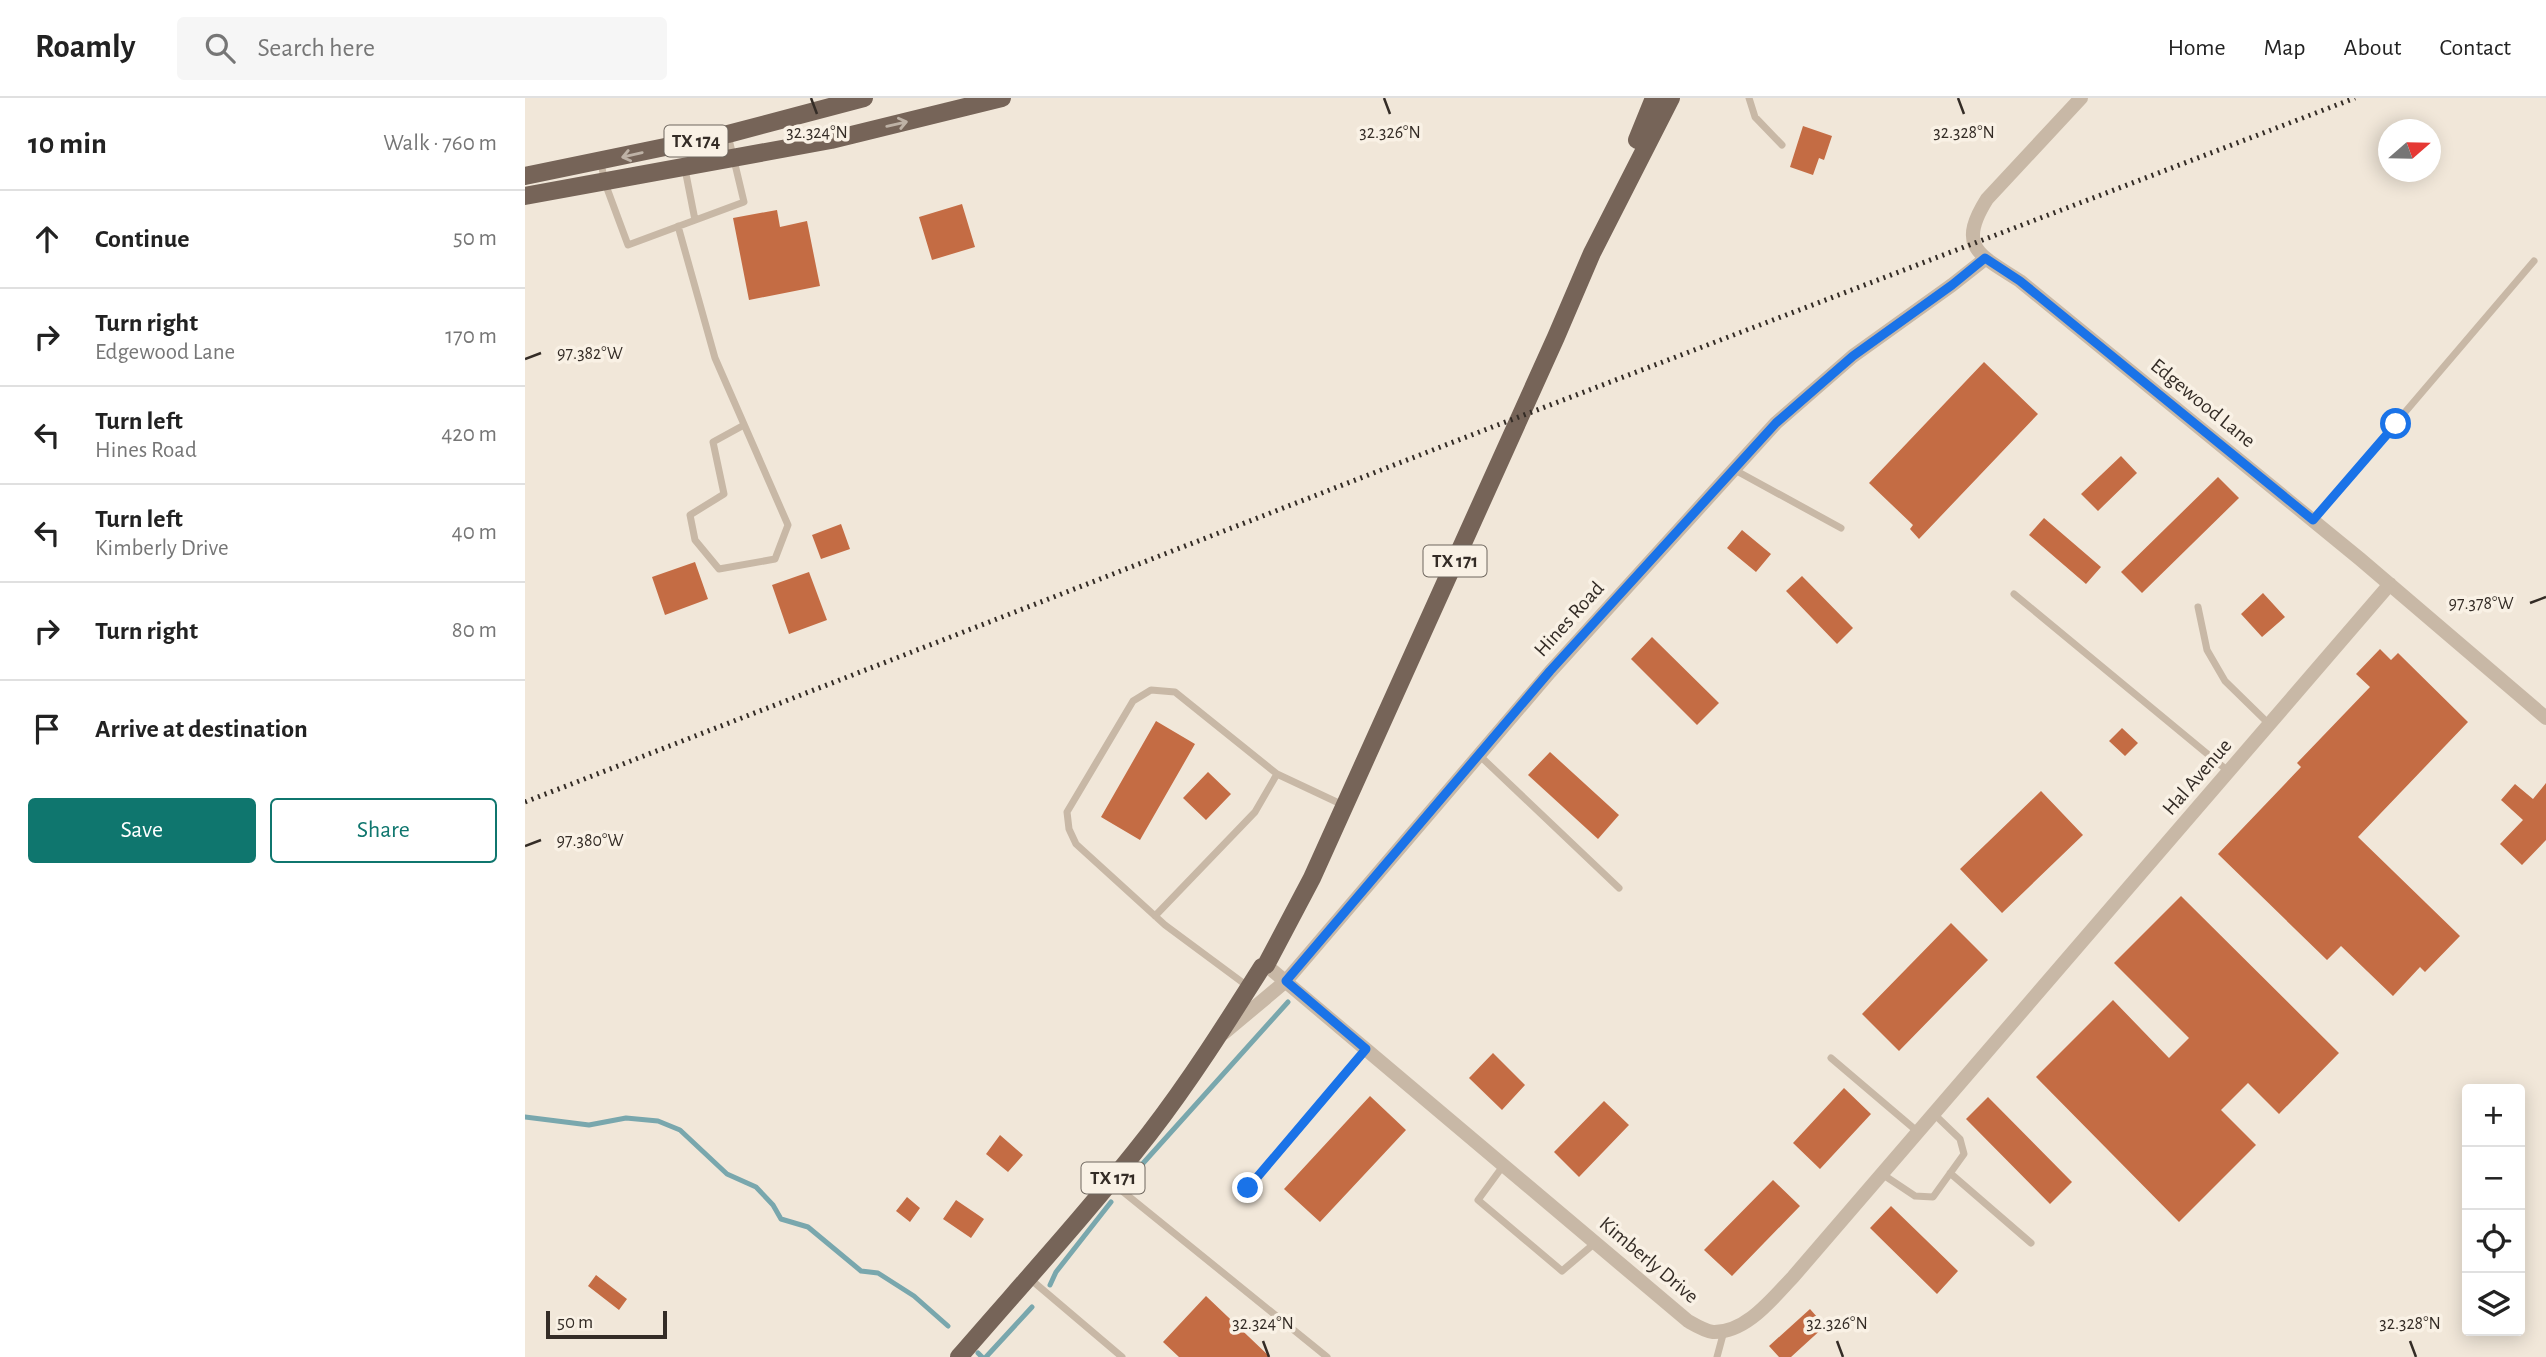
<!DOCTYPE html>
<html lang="en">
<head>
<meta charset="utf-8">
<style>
	body { margin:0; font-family:"Alegreya Sans",sans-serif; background:#f6f6f6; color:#222 }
	.controls { position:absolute; right:21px; bottom:21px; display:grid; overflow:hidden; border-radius:7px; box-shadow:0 4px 18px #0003 }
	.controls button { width:63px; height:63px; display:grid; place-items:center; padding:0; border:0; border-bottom:2px solid #e0e0e0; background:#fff; color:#222; font:35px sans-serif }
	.compass { position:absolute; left:1853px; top:21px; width:63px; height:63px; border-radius:50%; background:#fff; box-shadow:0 4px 18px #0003; rotate:70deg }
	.scale { position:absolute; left:21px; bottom:18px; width:121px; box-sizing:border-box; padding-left:7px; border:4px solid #342c26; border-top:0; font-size:19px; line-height:24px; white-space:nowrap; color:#342c26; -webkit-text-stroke:5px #f9f1e5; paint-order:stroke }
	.stop { position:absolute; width:21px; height:21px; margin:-16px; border:5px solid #1a73e8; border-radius:50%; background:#fff }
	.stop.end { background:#1a73e8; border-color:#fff; box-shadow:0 2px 7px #0008 }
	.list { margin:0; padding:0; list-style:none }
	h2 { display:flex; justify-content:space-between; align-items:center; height:91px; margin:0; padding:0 28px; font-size:30px }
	h2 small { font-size:23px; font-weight:400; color:#767676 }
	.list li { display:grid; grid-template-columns:46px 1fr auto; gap:21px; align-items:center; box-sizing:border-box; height:98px; padding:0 28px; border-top:2px solid #e0e0e0 }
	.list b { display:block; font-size:26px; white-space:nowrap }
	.list p { margin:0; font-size:23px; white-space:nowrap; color:#767676 }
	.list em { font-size:23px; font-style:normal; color:#767676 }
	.actions { display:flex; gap:14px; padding:21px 28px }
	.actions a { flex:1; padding:16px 0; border:2px solid #0f766e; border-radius:7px; text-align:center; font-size:24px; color:#0f766e }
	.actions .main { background:#0f766e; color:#fff }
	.icon { flex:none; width:38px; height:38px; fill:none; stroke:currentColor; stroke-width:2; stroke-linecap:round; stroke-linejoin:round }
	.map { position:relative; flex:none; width:2021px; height:1259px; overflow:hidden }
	header { display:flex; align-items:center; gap:42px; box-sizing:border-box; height:98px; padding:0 35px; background:#fff; border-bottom:2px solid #e0e0e0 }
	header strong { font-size:33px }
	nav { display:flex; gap:38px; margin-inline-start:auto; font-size:24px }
	.search { width:490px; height:63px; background:#f6f6f6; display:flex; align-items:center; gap:18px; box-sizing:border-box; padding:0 24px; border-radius:7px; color:#767676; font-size:26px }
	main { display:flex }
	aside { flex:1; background:#fff }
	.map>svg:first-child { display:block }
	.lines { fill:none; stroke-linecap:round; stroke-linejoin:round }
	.stream { stroke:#79a7ad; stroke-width:5 }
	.building { fill:#c46c44 }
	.service { stroke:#c8b8a6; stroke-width:7 }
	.minor { stroke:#c8b8a6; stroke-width:14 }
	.primary { stroke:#766458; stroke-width:18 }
	.rail { stroke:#342c26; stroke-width:5; stroke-dasharray:2 5; stroke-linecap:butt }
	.oneway { stroke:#beb2a6 }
	.route { stroke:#1a73e8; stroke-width:9 }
	.ticks { fill:none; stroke:#342c26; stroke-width:2.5 }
	.labels { text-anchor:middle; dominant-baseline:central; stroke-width:7; stroke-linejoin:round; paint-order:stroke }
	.shield { fill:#f9f1e5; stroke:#6f675f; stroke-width:2 }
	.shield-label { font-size:19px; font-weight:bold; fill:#342c26 }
	.street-label { font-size:21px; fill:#342c26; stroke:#f9f1e5 }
	.ticks-label { font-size:18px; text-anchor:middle; fill:#342c26; stroke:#f9f1e5; stroke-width:7; stroke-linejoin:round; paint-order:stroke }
</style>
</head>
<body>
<header>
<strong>Roamly</strong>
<div class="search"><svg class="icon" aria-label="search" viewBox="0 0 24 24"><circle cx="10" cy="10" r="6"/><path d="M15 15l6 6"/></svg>Search here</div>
<nav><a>Home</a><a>Map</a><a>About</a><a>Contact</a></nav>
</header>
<main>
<aside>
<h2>10 min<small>Walk · 760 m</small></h2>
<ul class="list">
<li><svg class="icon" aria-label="ahead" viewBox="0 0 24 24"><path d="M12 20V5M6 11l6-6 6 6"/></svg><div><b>Continue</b></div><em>50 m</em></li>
<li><svg class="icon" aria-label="right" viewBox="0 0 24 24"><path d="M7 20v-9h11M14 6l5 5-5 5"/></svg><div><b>Turn right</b><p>Edgewood Lane</p></div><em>170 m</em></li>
<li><svg class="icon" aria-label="left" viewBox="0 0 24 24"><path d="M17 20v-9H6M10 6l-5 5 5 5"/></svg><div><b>Turn left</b><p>Hines Road</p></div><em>420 m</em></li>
<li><svg class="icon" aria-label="left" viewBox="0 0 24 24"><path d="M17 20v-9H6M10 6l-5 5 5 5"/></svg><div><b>Turn left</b><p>Kimberly Drive</p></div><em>40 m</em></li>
<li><svg class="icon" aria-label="right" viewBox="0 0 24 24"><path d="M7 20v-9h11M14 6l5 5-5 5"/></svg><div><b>Turn right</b></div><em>80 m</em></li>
<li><svg class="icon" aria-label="arrive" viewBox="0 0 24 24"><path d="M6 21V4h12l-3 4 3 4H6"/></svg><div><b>Arrive at destination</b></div></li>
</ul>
<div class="actions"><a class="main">Save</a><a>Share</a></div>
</aside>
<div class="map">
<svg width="2021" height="1259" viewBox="0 0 2021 1259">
	<rect width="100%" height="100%" fill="#f1e7d9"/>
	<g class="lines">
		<path class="stream" d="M0,1019L64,1027L101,1020L133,1023L155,1032L202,1076L231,1089L248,1107L256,1121L283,1129L336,1173L353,1175L389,1198L423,1228
			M612,1072L763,904
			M525,1187L531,1174L586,1104
			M453,1255L457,1259
			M461,1259L507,1209"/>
	</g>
	<path class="building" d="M1278,28L1307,38L1299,62L1294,60L1288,77L1265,69Z
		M437,106L450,149L407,162L394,119Z
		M252,112L255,129L282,123L295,188L224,202L208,120Z
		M1459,264L1513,316L1394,441L1385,431L1388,427L1344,385Z
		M1596,358L1612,375L1573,413L1556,396Z
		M1693,379L1714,400L1617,495L1596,474Z
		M1519,420L1576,469L1561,486L1504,437Z
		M316,426L325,451L296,461L287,437Z
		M1217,432L1246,456L1231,474L1202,450Z
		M170,464L183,501L140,517L127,479Z
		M284,474L302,522L264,536L247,487Z
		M1277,478L1328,530L1312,546L1261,493Z
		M1738,495L1760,519L1737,539L1716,516Z
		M1127,539L1194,605L1172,627L1106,561Z
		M1855,551L1866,562L1873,555L1943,624L1833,739L1935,838L1900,874L1895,869L1868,898L1816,848L1802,862L1693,756L1776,669L1772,665L1845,589L1831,576Z
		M631,623L670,646L615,742L576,719Z
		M1597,630L1613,645L1600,658L1584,643Z
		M1025,654L1094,717L1073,741L1003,677Z
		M683,674L706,696L681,722L658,700Z
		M2021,685V742L1997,767L1975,746L1998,722L1976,702L1990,686L2008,701Z
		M1516,693L1558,737L1477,815L1435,771Z
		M1656,798L1814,955L1754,1016L1723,985L1696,1012L1731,1047L1654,1124L1511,979L1588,902L1644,960L1664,940L1589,865Z
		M1426,825L1463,862L1374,953L1337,916Z
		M968,955L1000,987L977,1012L944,980Z
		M1319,990L1346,1016L1295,1071L1268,1045Z
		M845,998L881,1032L795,1124L759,1091Z
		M1463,999L1547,1084L1525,1106L1441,1021Z
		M1079,1003L1104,1027L1054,1079L1029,1054Z
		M475,1037L498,1057L483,1074L461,1056Z
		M1248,1082L1275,1108L1207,1178L1179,1152Z
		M382,1099L395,1110L385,1124L371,1113Z
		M431,1102L459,1121L446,1140L418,1121Z
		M1366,1108L1433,1173L1412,1196L1345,1130Z
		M71,1177L102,1201L94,1212L63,1188Z
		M681,1198L745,1259H654L638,1244Z
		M1285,1211L1300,1228L1266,1259H1254L1244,1248Z"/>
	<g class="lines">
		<path class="service" d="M1224,0L1230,19L1257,47
			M76,65L80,85L103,147L219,104L203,37
			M160,71L170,122
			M153,128L190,260L263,427L250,461L194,471L170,442L165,417L199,396L188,344L219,327
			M1208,371L1316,430
			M1788,422L2009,163
			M1489,496L1703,673
			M1673,509L1682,552L1700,583L1744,626
			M954,657L1094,790
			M630,818L730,714L752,676L818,707
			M725,890L640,827L551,746L544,731L542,714L608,603L626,592L650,594L752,676
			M1306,960L1393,1034
			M978,1068L953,1102L1037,1173L1070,1145
			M1425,1075L1506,1145
			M1357,1076L1390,1098L1408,1099L1439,1056L1435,1041L1409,1016
			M586,1084L802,1259
			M723,1090L841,952
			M504,1180L597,1259
			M1192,1259L1199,1233"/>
		<path class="minor" d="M1556,0L1462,101C1431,150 1455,157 1495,183L1835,461L2021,620
			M741,867L1163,1223C1170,1227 1180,1233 1188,1234C1221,1235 1247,1201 1268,1179L1865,486
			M699,935L761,883L1025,574L1251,325L1328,258L1427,187L1460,161"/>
		<path class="primary" d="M1112,42L1129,0
			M0,78L203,36L339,0
			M0,98L306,42L477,0
			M434,1259C498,1185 564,1113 624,1036C665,983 701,926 737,869L741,867L787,780L1031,239L1067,155L1146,0"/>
		<path class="rail" d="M0,704L949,336L1830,0"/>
	</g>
	<defs><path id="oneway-shaft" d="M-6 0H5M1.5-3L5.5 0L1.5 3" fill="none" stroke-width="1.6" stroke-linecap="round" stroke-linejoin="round" transform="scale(1.75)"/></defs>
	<g class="oneway">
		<use href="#oneway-shaft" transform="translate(372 26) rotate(-13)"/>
		<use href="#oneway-shaft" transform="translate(107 57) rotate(167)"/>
	</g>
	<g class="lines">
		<path class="route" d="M723,1090L841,951L761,883L1025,573L1251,325L1328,258L1427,187L1460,160L1495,183L1788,422L1871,326"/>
	</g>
	<path class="ticks" d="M286,0L292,16M859,0L865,16M1433,0L1439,16M0,261L16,255M2005,505L2021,499M0,748L16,742M738,1243L744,1259M1312,1243L1318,1259M1885,1243L1891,1259"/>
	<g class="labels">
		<g class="shield">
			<rect x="139.5" y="27.5" width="63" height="31" rx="5"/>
			<rect x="898.5" y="447.5" width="63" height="31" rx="5"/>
			<rect x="556.5" y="1064.5" width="63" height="31" rx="5"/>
		</g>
		<g class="shield-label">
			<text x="171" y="43">TX 174</text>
			<text x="930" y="463">TX 171</text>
			<text x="588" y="1080">TX 171</text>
		</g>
		<g class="street-label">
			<text transform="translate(1678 305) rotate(39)">Edgewood Lane</text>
			<text transform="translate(1044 521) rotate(-48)">Hines Road</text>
			<text transform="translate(1672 679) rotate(-49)">Hal Avenue</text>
			<text transform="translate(1124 1162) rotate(40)">Kimberly Drive</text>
		</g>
	</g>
	<g class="ticks-label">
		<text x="292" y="40">32.324°N</text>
		<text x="865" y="40">32.326°N</text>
		<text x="1439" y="40">32.328°N</text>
		<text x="65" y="261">97.382°W</text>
		<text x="1956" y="511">97.378°W</text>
		<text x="65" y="748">97.380°W</text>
		<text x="738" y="1231">32.324°N</text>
		<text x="1312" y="1231">32.326°N</text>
		<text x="1885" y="1231">32.328°N</text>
	</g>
</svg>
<div class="controls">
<button>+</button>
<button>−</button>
<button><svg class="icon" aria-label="locate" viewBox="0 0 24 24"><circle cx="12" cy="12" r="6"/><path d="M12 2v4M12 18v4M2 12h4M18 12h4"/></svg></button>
<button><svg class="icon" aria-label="layers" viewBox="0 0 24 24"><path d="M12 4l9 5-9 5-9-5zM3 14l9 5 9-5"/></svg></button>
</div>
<svg class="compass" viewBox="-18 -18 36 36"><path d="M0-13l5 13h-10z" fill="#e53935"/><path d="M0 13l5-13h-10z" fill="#767676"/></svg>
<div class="scale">50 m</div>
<div class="stop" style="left:1871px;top:326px"></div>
<div class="stop end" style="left:723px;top:1090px"></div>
</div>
</main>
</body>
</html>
